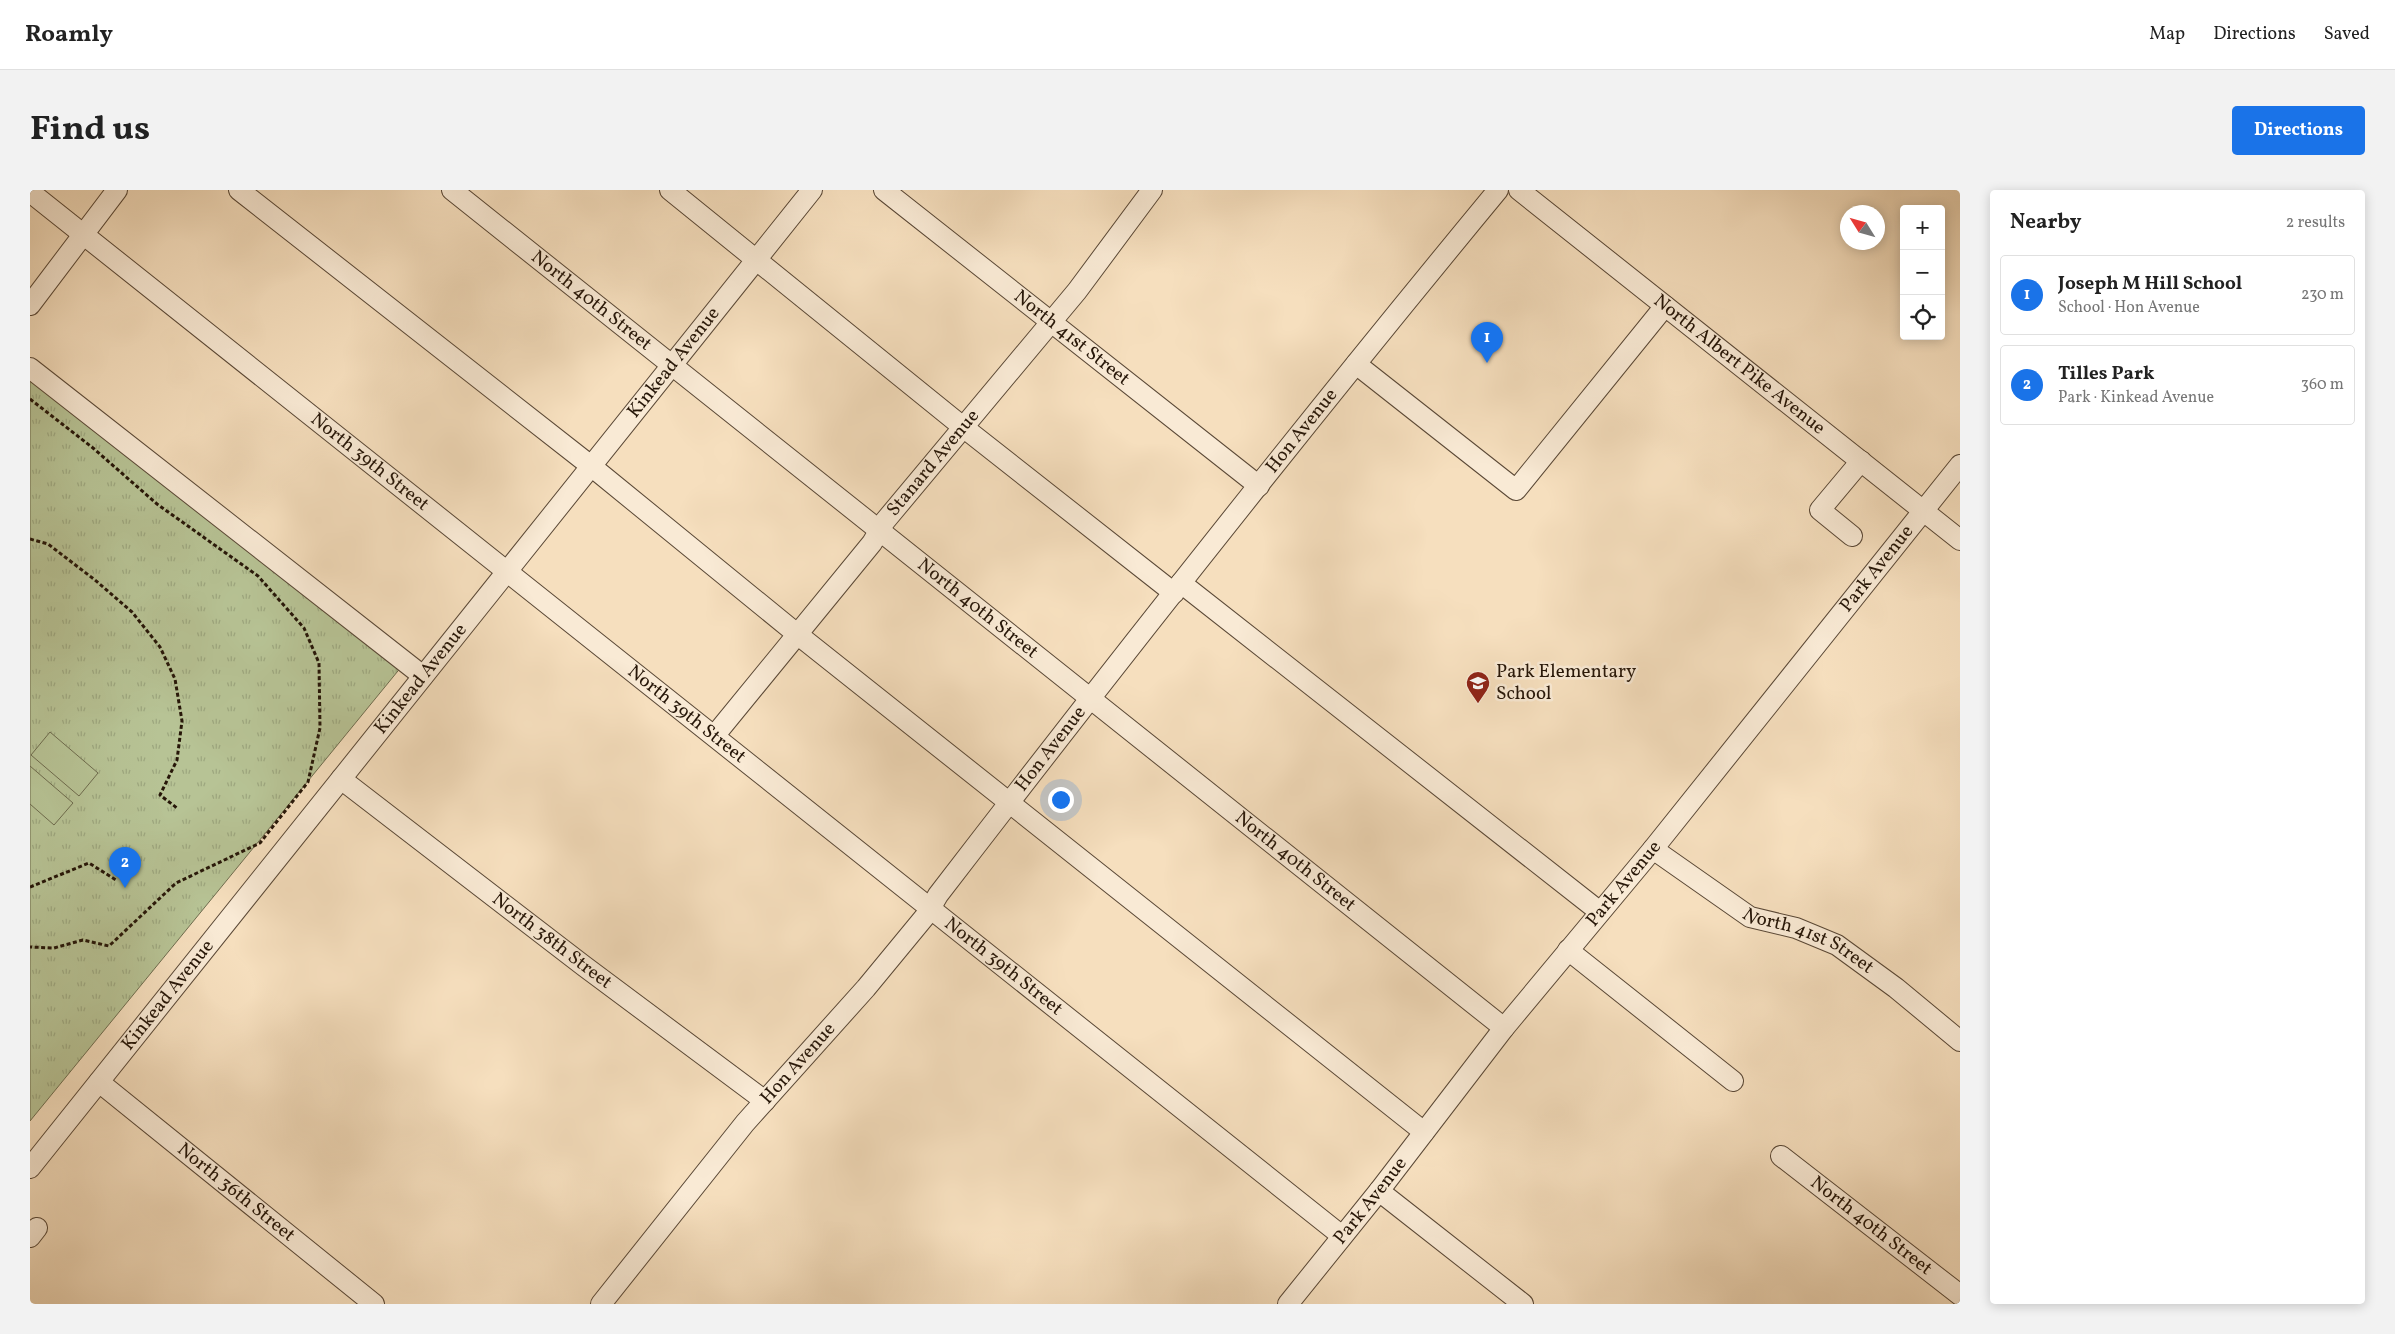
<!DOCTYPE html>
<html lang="en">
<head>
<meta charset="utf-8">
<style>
	body { margin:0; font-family:Vollkorn,serif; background:#f2f2f2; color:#222 }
	.controls { position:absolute; right:15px; top:15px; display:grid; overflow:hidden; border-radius:5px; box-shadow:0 2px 12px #0003 }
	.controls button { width:45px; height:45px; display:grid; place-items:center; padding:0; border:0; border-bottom:1px solid #e0e0e0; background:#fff; color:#222; font:25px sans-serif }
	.compass { position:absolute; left:1810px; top:15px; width:45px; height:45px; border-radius:50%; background:#fff; box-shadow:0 2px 12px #0003; rotate:307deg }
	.you { position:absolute; left:1030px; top:609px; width:18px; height:18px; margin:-12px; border:4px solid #fff; border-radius:50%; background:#1a73e8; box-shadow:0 0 0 8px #1a73e833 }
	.badge { display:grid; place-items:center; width:32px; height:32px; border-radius:50%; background:#1a73e8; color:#fff; font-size:16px; font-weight:700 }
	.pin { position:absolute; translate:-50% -41px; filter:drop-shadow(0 1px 2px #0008) }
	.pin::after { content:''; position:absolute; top:26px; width:18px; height:15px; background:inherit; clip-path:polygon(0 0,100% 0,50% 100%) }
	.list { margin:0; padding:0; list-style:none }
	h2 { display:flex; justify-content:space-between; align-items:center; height:65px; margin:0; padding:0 20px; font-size:21px }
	h2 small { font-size:16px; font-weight:400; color:#767676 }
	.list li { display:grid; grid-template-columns:32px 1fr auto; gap:15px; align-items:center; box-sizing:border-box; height:80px; margin:0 10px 10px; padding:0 10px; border:1px solid #e0e0e0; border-radius:5px }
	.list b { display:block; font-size:19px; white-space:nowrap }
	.list p { margin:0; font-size:16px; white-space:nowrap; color:#767676 }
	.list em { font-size:16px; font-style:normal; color:#767676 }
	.icon { flex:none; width:28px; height:28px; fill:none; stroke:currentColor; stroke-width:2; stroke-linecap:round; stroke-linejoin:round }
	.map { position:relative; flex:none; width:1930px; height:1114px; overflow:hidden; border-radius:5px }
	header { display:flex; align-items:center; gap:30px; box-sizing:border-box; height:70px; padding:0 25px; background:#fff; border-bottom:1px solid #e0e0e0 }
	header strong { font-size:24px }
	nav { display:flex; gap:28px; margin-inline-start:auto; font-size:18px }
	.intro { display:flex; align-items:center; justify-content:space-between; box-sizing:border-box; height:120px; padding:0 30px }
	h1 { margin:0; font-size:35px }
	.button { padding:12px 22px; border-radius:5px; background:#1a73e8; color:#fff; font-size:18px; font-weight:700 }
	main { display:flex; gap:30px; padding:0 30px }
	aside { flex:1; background:#fff; border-radius:5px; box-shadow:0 2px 12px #0003 }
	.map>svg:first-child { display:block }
	.park { fill:url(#park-tufts); stroke:#6e6c4e }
	.garden { fill:#b7c395; stroke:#6e6c4e }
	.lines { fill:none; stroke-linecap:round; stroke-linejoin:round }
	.minor-casing { stroke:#5a4836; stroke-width:22 }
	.path { stroke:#261608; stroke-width:3; stroke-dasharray:4 2.5; stroke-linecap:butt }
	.minor { stroke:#f9ead5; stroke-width:20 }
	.labels { text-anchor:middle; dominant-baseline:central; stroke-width:5; stroke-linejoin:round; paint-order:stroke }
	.street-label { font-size:19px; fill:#261608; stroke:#f9ead5 }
	.poi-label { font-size:19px; fill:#261608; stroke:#f9ead5; text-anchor:start }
</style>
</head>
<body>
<header>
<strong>Roamly</strong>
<nav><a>Map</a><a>Directions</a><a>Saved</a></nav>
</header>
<div class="intro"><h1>Find us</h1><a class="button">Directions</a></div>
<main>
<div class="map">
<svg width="1930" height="1114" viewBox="0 0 1930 1114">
	<defs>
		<pattern id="park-tufts" width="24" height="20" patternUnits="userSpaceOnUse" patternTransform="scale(1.25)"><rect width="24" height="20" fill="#b7c395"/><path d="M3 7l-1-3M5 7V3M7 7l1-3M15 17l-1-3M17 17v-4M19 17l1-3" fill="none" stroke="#9da77f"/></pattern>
	</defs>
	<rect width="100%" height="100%" fill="#f6dfbe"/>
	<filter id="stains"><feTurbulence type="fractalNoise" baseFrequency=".004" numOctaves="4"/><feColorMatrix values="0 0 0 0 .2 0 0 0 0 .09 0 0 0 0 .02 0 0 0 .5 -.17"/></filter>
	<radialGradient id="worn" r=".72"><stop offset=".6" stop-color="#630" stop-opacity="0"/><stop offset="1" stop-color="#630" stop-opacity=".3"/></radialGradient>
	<path class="park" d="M0,170L381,465L0,931Z"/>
	<path class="garden" d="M20,542L68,583L49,606L1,565Z
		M0,576L43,613L24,635L0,614Z"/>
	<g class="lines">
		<g class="minor-casing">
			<g id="minor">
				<path d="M209,0L561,276L767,444L1394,942"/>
				<path id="s1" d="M422,0L1474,838"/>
				<path d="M640,0L933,237L1144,403"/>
				<path id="s2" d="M854,0L1229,296"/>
				<path id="s3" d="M1489,0L1930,350"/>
				<path id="s4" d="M0,2L1312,1046"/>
				<path d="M0,115L87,0"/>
				<path d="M1326,174L1486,300L1635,116"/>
				<path d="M0,178L393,486"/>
				<path d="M1822,346L1790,320L1831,271"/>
				<path d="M1151,393L1570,722"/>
				<path id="s5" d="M685,545L842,353L855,331L1047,101L1122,0"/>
				<path id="s6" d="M311,589L554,776L735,911"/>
				<path id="s7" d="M1623,659L1720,727L1766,738L1807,755L1866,798L1930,851"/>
				<path d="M1538,760L1703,891"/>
				<path id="s8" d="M69,892L344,1114"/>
				<path id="s9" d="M1751,966L1930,1105"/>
				<path id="s10" d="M0,978L782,0"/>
				<path d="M1349,1001L1493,1114"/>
				<path d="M0,1047L7,1038"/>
				<path id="s11" d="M571,1114L715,933L836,798L897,724L908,705C1091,467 1277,231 1468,0"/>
				<path id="s12" d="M1258,1114L1349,1001L1474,838L1623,659L1930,275"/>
			</g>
		</g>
		<path class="path" d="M0,209L63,258L127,314L228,386L274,438L289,473L290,538L278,592L230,653L146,693L79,756L53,750L24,758L0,757
			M0,349L18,354L65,390L102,422L130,457L145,489L152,531L147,570L130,605L147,618
			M0,697L59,673L86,690"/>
		<use href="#minor" class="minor"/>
	</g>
	<defs>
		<g id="school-pin" transform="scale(1.25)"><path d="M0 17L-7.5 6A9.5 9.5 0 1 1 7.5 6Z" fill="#8f2418" stroke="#f9ead5"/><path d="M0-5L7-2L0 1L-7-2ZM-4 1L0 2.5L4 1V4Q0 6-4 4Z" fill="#fff"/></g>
	</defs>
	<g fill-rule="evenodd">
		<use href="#school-pin" x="1448" y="493"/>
	</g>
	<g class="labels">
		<g class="street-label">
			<text stroke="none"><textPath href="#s1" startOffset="178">North 40th Street</textPath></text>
			<text stroke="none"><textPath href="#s2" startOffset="239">North 41st Street</textPath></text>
			<text stroke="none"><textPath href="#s10" startOffset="1031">Kinkead Avenue</textPath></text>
			<text stroke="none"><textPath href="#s3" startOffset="281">North Albert Pike Avenue</textPath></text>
			<text stroke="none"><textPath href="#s11" startOffset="1120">Hon Avenue</textPath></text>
			<text stroke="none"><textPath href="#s4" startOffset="434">North 39th Street</textPath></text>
			<text stroke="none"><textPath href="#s5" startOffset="349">Stanard Avenue</textPath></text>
			<text stroke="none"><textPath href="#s12" startOffset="942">Park Avenue</textPath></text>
			<text stroke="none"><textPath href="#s1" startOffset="672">North 40th Street</textPath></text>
			<text stroke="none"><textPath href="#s10" startOffset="626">Kinkead Avenue</textPath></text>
			<text stroke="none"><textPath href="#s4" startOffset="839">North 39th Street</textPath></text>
			<text stroke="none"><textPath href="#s11" startOffset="715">Hon Avenue</textPath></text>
			<text stroke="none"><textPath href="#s1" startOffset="1078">North 40th Street</textPath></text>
			<text stroke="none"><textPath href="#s12" startOffset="538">Park Avenue</textPath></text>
			<text stroke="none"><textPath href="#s6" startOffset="266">North 38th Street</textPath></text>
			<text stroke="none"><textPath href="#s7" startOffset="182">North 41st Street</textPath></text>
			<text stroke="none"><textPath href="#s4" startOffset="1244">North 39th Street</textPath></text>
			<text stroke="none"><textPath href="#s10" startOffset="221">Kinkead Avenue</textPath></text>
			<text stroke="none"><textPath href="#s11" startOffset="311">Hon Avenue</textPath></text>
			<text stroke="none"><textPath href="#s8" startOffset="176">North 36th Street</textPath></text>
			<text stroke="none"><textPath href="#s12" startOffset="132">Park Avenue</textPath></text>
			<text stroke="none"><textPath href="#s9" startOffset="114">North 40th Street</textPath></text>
		</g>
		<g class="poi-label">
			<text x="1466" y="482">Park Elementary<tspan x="1466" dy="22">School</tspan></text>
		</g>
	</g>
	<rect width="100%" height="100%" filter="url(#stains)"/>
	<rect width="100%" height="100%" fill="url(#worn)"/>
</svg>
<div class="controls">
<button>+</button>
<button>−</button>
<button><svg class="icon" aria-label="locate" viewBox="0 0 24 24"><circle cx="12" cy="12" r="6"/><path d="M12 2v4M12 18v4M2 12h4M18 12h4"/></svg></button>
</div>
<svg class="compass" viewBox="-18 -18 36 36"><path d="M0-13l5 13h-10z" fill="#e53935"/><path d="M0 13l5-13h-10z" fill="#767676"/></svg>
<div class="you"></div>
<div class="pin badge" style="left:1457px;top:173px">1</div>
<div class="pin badge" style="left:95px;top:698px">2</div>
</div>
<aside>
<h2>Nearby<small>2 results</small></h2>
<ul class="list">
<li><span class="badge">1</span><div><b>Joseph M Hill School</b><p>School · Hon Avenue</p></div><em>230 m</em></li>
<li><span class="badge">2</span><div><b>Tilles Park</b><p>Park · Kinkead Avenue</p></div><em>360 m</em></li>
</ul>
</aside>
</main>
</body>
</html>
